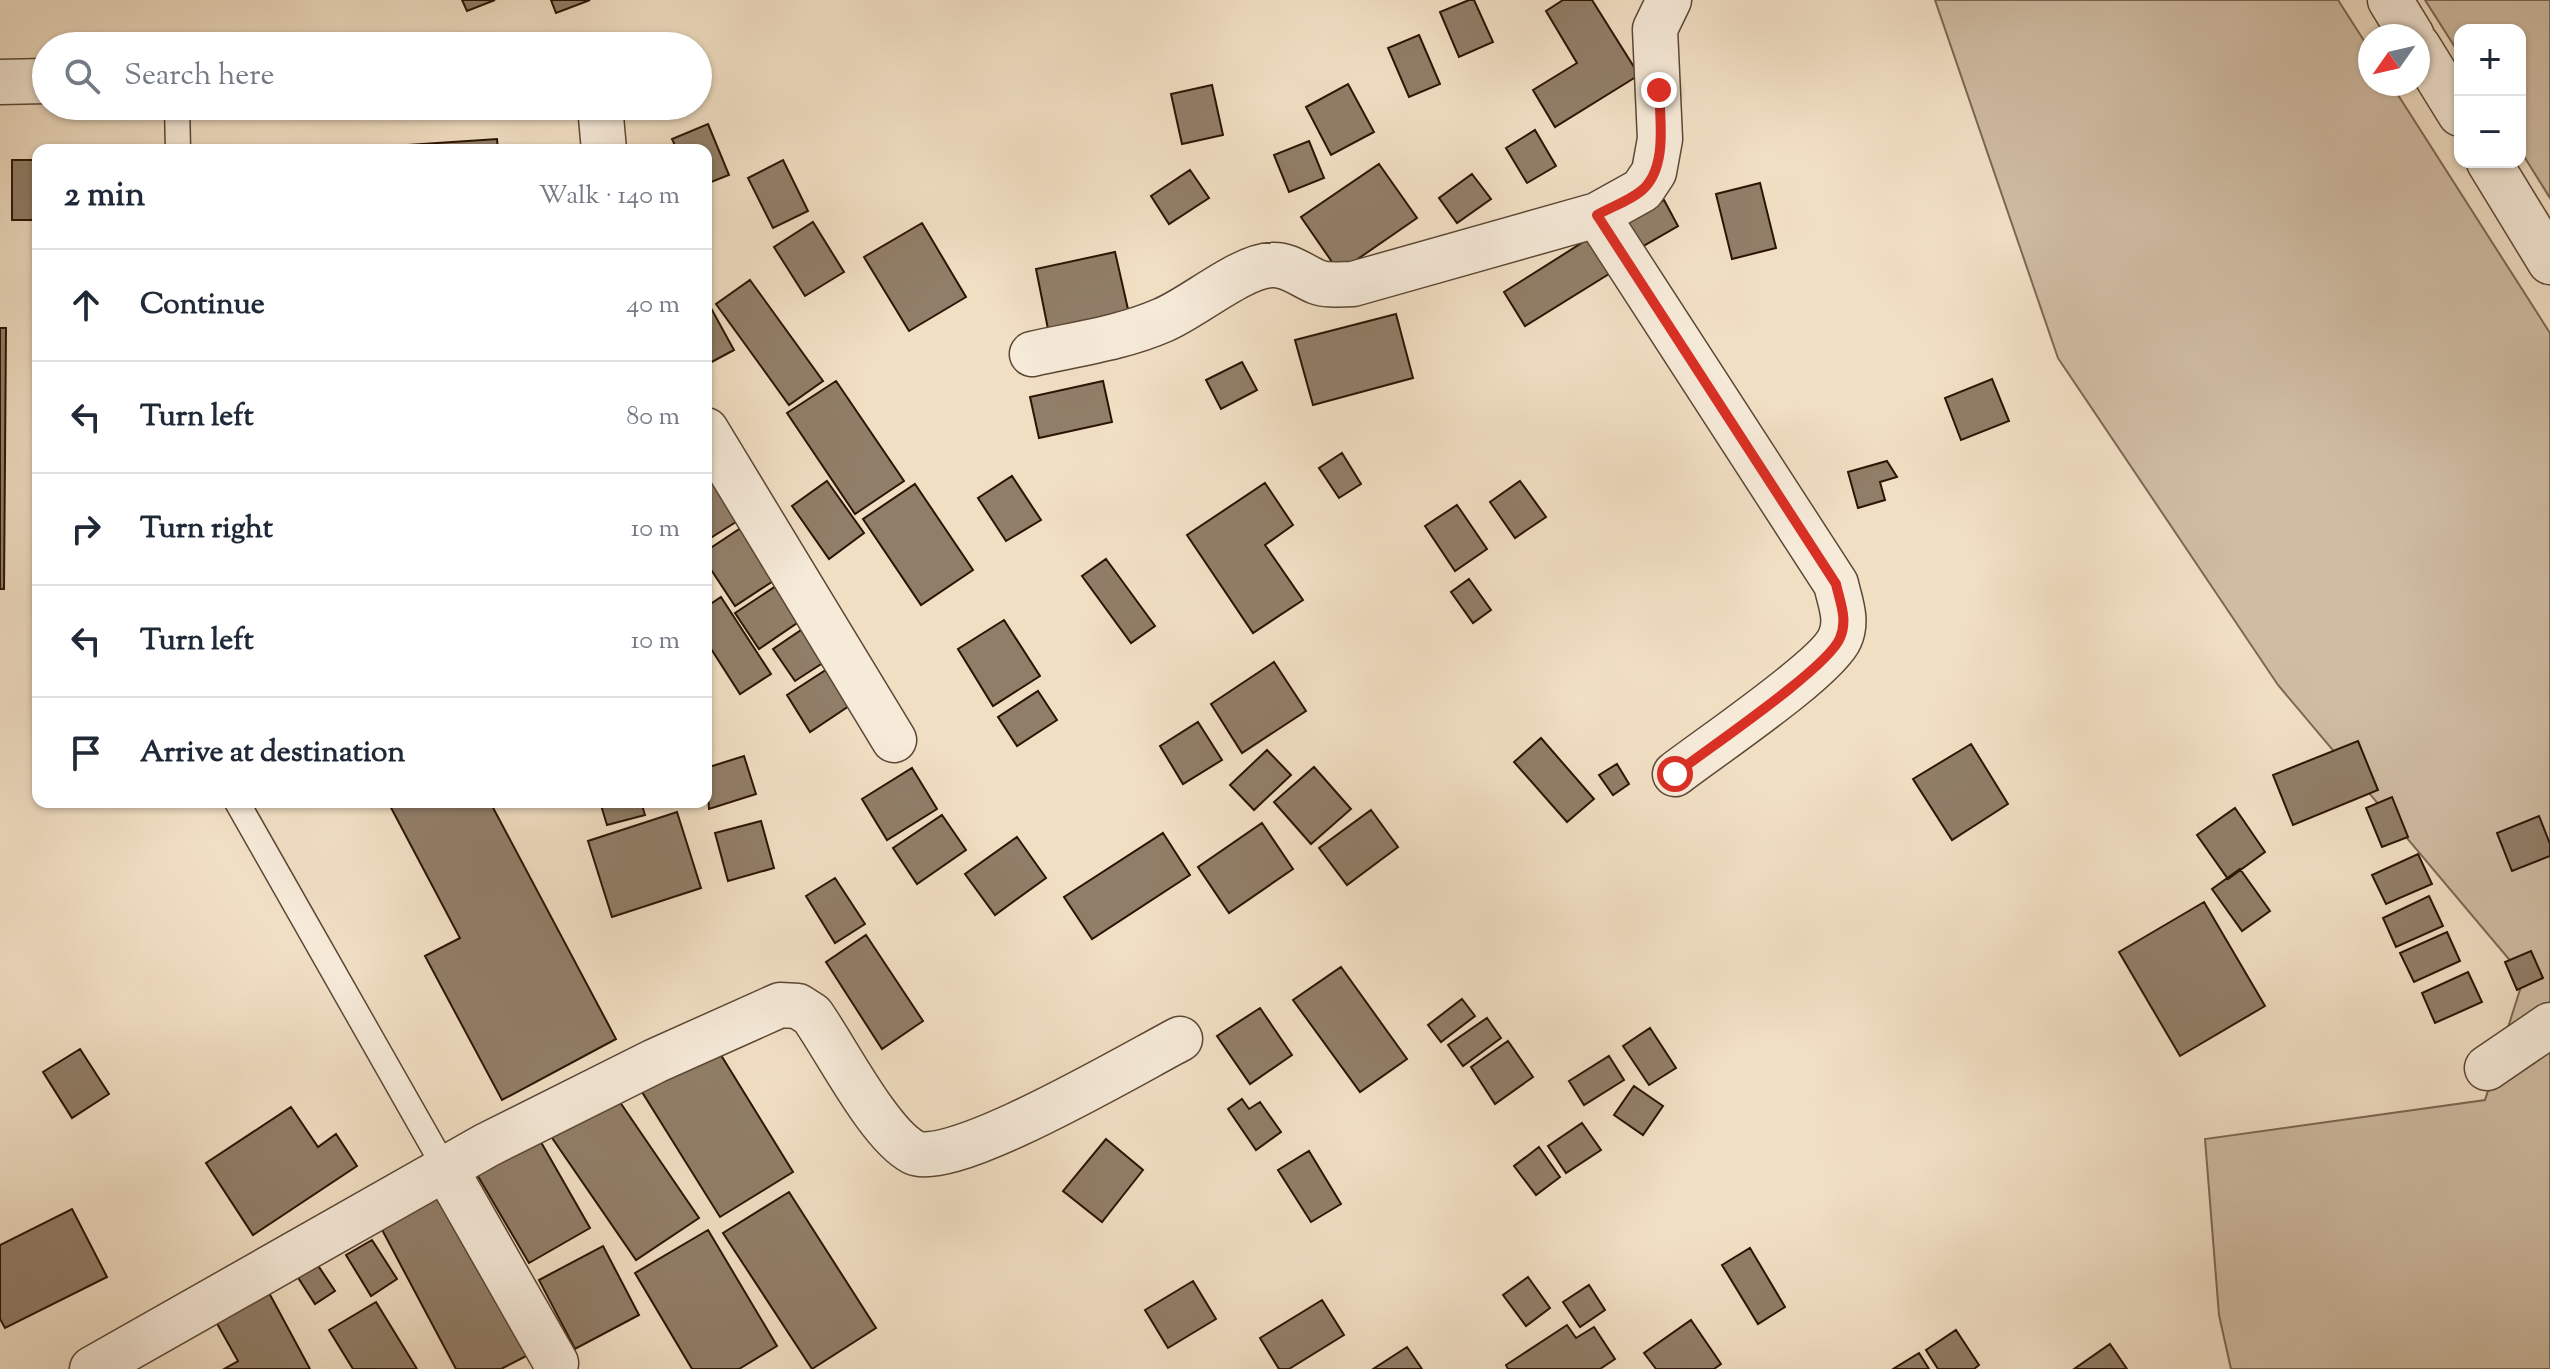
<!DOCTYPE html>
<html lang="en">
<head>
<meta charset="utf-8">
<style>
	body { margin:0; font-family:"Sorts Mill Goudy",serif; background:#f6f6f7; color:#1f2937 }
	.controls { position:absolute; right:24px; top:24px; display:grid; overflow:hidden; border-radius:16px; box-shadow:0 2px 6px #0004 }
	.controls button { width:72px; height:72px; display:grid; place-items:center; padding:0; border:0; border-bottom:2px solid #e0e1e3; background:#fff; color:#1f2937; font:40px sans-serif }
	.compass { position:absolute; left:2358px; top:24px; width:72px; height:72px; border-radius:50%; background:#fff; box-shadow:0 2px 6px #0004; rotate:236deg }
	.stop { position:absolute; width:24px; height:24px; margin:-18px; border:6px solid #d93025; border-radius:50%; background:#fff }
	.stop.end { background:#d93025; border-color:#fff; box-shadow:0 2px 8px #0008 }
	.list { margin:0; padding:0; list-style:none }
	h2 { display:flex; justify-content:space-between; align-items:center; height:104px; margin:0; padding:0 32px; font-size:34px }
	h2 small { font-size:26px; font-weight:400; color:#747a83 }
	.list li { display:grid; grid-template-columns:52px 1fr auto; gap:24px; align-items:center; box-sizing:border-box; height:112px; padding:0 32px; border-top:2px solid #e0e1e3 }
	.list b { display:block; font-size:30px; white-space:nowrap }
	.list em { font-size:26px; font-style:normal; color:#747a83 }
	.icon { flex:none; width:44px; height:44px; fill:none; stroke:currentColor; stroke-width:2; stroke-linecap:round; stroke-linejoin:round }
	.map { position:relative; flex:none; width:2550px; height:1369px; overflow:hidden }
	.search { position:absolute; background:#fff; box-shadow:0 2px 6px #0004; left:32px; top:32px; width:680px; height:88px; display:flex; align-items:center; gap:20px; box-sizing:border-box; padding:0 28px; border-radius:44px; color:#747a83; font-size:30px }
	.panel { position:absolute; background:#fff; box-shadow:0 2px 6px #0004; left:32px; top:144px; width:680px; height:664px; border-radius:16px }
	.map>svg:first-child { display:block }
	.green { fill:#cfbca3; stroke:#7c6854; stroke-width:2 }
	.building { fill:#917e68; stroke:#2a1404; stroke-width:2 }
	.lines { fill:none; stroke-linecap:round; stroke-linejoin:round }
	.service-casing { stroke:#5c4734; stroke-width:27 }
	.minor-casing { stroke:#5c4734; stroke-width:47 }
	.service { stroke:#f6ead9; stroke-width:24 }
	.minor { stroke:#f6ead9; stroke-width:44 }
	.route { stroke:#d93025; stroke-width:10 }
</style>
</head>
<body>
<div class="map">
<svg width="2550" height="1369" viewBox="0 0 2550 1369">
	<rect width="100%" height="100%" fill="#f1dfc4"/>
	<filter id="stains"><feTurbulence type="fractalNoise" baseFrequency=".0025" numOctaves="4"/><feColorMatrix values="0 0 0 0 .2 0 0 0 0 .09 0 0 0 0 .02 0 0 0 .5 -.17"/></filter>
	<radialGradient id="worn" r=".72"><stop offset=".6" stop-color="#630" stop-opacity="0"/><stop offset="1" stop-color="#630" stop-opacity=".3"/></radialGradient>
	<path class="green" d="M1935,0H2338L2370,50V84H2391L2550,333V1369H2231L2219,1315L2205,1139L2485,1100L2524,977L2278,685L2058,358Z
		M2425,0H2550V198L2520,150V30H2460V55Z"/>
	<path class="building" d="M462,0H495L467,11Z
		M551,0H590L556,13Z
		M1469,0H1474L1493,42L1459,57L1440,12Z
		M1563,0H1592L1639,75L1555,127L1533,90L1577,63L1546,11Z
		M1419,35L1440,84L1409,97L1388,48Z
		M1348,84L1374,132L1331,155L1306,107Z
		M1212,85L1223,135L1182,144L1171,94Z
		M708,124L729,175L706,184V150H677L672,139Z
		M1535,130L1556,166L1527,183L1506,148Z
		M497,139L498,150H332Z
		M1309,141L1324,178L1289,192L1274,155Z
		M12,160H38V220H12Z
		M783,160L808,211L773,228L748,178Z
		M1379,164L1417,218L1339,272L1301,217Z
		M1190,170L1209,198L1169,224L1151,196Z
		M1472,174L1491,199L1457,223L1439,198Z
		M1760,183L1776,248L1732,259L1716,194Z
		M1664,200L1678,226L1638,249L1624,222Z
		M813,222L844,272L805,296L774,247Z
		M922,223L966,297L909,331L864,257Z
		M1588,239L1609,274L1525,326L1504,292Z
		M1115,252L1130,318L1049,334L1036,269Z
		M750,280L823,381L789,405L716,304Z
		M706,299L734,350L706,365Z
		M1396,314L1413,378L1313,405L1295,340Z
		M0,328H6L4,589H0Z
		M1242,362L1257,390L1221,409L1206,380Z
		M1992,379L2009,421L1961,440L1945,398Z
		M836,381L904,481L855,514L787,413Z
		M1103,381L1112,422L1039,438L1030,397Z
		M706,450L747,515L709,539L706,535Z
		M1342,453L1361,484L1339,498L1319,468Z
		M1887,461L1897,477L1880,482L1885,500L1858,508L1848,472Z
		M1012,476L1041,520L1006,541L978,498Z
		M827,481L864,533L829,559L792,506Z
		M1520,481L1546,517L1515,538L1490,502Z
		M1265,483L1293,525L1265,545L1303,600L1253,633L1187,535Z
		M915,484L973,570L921,605L863,519Z
		M1457,505L1487,549L1455,571L1425,526Z
		M750,522L784,574L735,606L706,562V551Z
		M1106,559L1155,626L1131,643L1082,576Z
		M1469,579L1491,610L1473,623L1451,592Z
		M782,582L806,617L759,649L735,613Z
		M721,597L771,674L740,694L706,641V607Z
		M1004,620L1040,676L993,706L958,649Z
		M810,624L832,657L795,681L773,649Z
		M1274,662L1306,711L1242,753L1211,704Z
		M832,666L855,702L810,732L787,695Z
		M1038,691L1057,720L1017,746L998,717Z
		M1198,722L1222,760L1183,784L1160,746Z
		M1541,738L1594,799L1567,822L1514,762Z
		M2358,741L2378,790L2293,825L2273,775Z
		M1971,744L2008,804L1952,840L1913,779Z
		M1267,750L1291,775L1254,810L1230,785Z
		M744,756L756,794L709,809L706,768Z
		M1617,764L1629,784L1613,795L1599,775Z
		M1314,767L1351,809L1311,844L1274,802Z
		M912,768L937,809L887,840L862,799Z
		M2392,797L2408,837L2382,847L2366,808Z
		M388,802H490L616,1039L502,1100L425,956L460,938Z
		M600,802H641L645,815L607,825Z
		M2235,808L2265,852L2228,879L2197,835Z
		M1371,810L1398,847L1347,885L1319,848Z
		M677,812L701,888L612,917L588,841Z
		M942,815L966,850L917,884L893,848Z
		M2539,816L2550,844V856L2512,871L2497,833Z
		M761,821L774,868L728,881L715,833Z
		M1262,823L1293,869L1229,913L1198,867Z
		M1163,833L1190,875L1092,939L1064,897Z
		M1017,837L1046,878L995,915L965,874Z
		M2418,854L2432,884L2386,904L2372,875Z
		M2240,869L2270,911L2242,931L2212,889Z
		M835,878L865,924L835,943L806,896Z
		M2429,896L2443,926L2396,947L2383,918Z
		M2204,902L2265,1006L2180,1056L2119,952Z
		M2447,932L2460,961L2414,982L2400,953Z
		M866,935L923,1021L882,1049L826,962Z
		M2531,951L2543,978L2517,990L2505,962Z
		M1341,967L1407,1059L1360,1092L1293,1000Z
		M2468,972L2482,1002L2435,1023L2422,993Z
		M1462,999L1475,1016L1441,1042L1428,1025Z
		M1260,1008L1292,1055L1250,1084L1217,1036Z
		M1487,1018L1501,1038L1463,1066L1448,1045Z
		M1650,1028L1676,1068L1649,1085L1623,1046Z
		M1508,1041L1533,1077L1495,1104L1471,1067Z
		M716,1047L793,1172L720,1217L642,1092Z
		M80,1049L109,1094L72,1118L43,1072Z
		M1609,1056L1624,1080L1584,1105L1569,1081Z
		M1634,1086L1663,1106L1643,1135L1614,1115Z
		M611,1089L699,1218L636,1260L548,1132Z
		M1242,1099L1249,1109L1260,1102L1281,1132L1256,1150L1228,1109Z
		M291,1107L318,1147L336,1134L357,1166L253,1235L206,1163Z
		M1582,1123L1601,1150L1566,1173L1548,1146Z
		M534,1130L590,1228L529,1263L472,1166Z
		M1106,1139L1143,1170L1102,1222L1063,1191Z
		M1539,1147L1560,1177L1536,1195L1514,1166Z
		M1309,1151L1341,1204L1311,1222L1278,1170Z
		M446,1191L532,1353L501,1369H456L380,1226Z
		M789,1192L876,1328L812,1369L723,1233Z
		M72,1209L107,1277L5,1328L0,1319V1245Z
		M708,1230L777,1346L739,1369H692L635,1273Z
		M372,1240L397,1279L371,1296L346,1255Z
		M603,1246L639,1315L575,1349L539,1280Z
		M1750,1248L1785,1307L1758,1324L1722,1265Z
		M317,1264L335,1291L315,1304L297,1276Z
		M1528,1277L1550,1308L1526,1326L1503,1295Z
		M1193,1281L1216,1319L1168,1348L1145,1310Z
		M1589,1285L1605,1310L1580,1327L1563,1302Z
		M268,1291L310,1369H224L238,1361L215,1320Z
		M1322,1300L1344,1335L1289,1369H1279L1260,1338Z
		M376,1302L417,1369H353L329,1330Z
		M1691,1320L1721,1364L1714,1369H1656L1644,1353Z
		M1567,1325L1576,1338L1594,1327L1615,1359L1600,1369H1508L1506,1365Z
		M1956,1330L1979,1365L1974,1369H1938L1926,1350Z
		M2110,1344L2127,1369H2074Z
		M1407,1347L1422,1369H1373Z
		M1919,1353L1929,1369H1893Z"/>
	<g class="lines">
		<g class="service-casing">
			<path id="service" d="M177,106L178,150
				M237,802L445,1168"/>
		</g>
		<g class="minor-casing">
			<path id="minor" d="M2390,0L2412,36
				M2418,46L2460,114
				M0,82L46,81
				M600,106L604,150
				M2489,162L2550,262
				M1597,215L1836,584C1840,602 1848,620 1840,638C1828,668 1707,749 1675,774
				M1032,354C1076,344 1122,338 1163,320C1194,307 1241,266 1272,265C1289,264 1302,276 1317,282C1327,286 1342,284 1353,284L1597,215L1642,190L1654,172L1660,139L1655,29L1669,0
				M706,430L894,740
				M2487,1068L2550,1025
				M445,1168L556,1363
				M92,1369L487,1145L655,1061L780,1005L798,1006L812,1015C836,1049 879,1134 913,1152C950,1172 1137,1061 1180,1039"/>
		</g>
		<use href="#service" class="service"/>
		<use href="#minor" class="minor"/>
	</g>
	<g class="lines">
		<path class="route" d="M1659,90C1660,120 1668,169 1641,191C1629,201 1611,207 1597,215L1836,584C1840,602 1848,620 1840,638C1828,668 1707,749 1675,774"/>
	</g>
	<rect width="100%" height="100%" filter="url(#stains)"/>
	<rect width="100%" height="100%" fill="url(#worn)"/>
</svg>
<div class="controls">
<button>+</button>
<button>−</button>
</div>
<svg class="compass" viewBox="-18 -18 36 36"><path d="M0-13l5 13h-10z" fill="#e53935"/><path d="M0 13l5-13h-10z" fill="#747a83"/></svg>
<div class="stop" style="left:1675px;top:774px"></div>
<div class="stop end" style="left:1659px;top:90px"></div>
<div class="search"><svg class="icon" aria-label="search" viewBox="0 0 24 24"><circle cx="10" cy="10" r="6"/><path d="M15 15l6 6"/></svg>Search here</div>
<section class="panel">
<h2>2 min<small>Walk · 140 m</small></h2>
<ul class="list">
<li><svg class="icon" aria-label="ahead" viewBox="0 0 24 24"><path d="M12 20V5M6 11l6-6 6 6"/></svg><div><b>Continue</b></div><em>40 m</em></li>
<li><svg class="icon" aria-label="left" viewBox="0 0 24 24"><path d="M17 20v-9H6M10 6l-5 5 5 5"/></svg><div><b>Turn left</b></div><em>80 m</em></li>
<li><svg class="icon" aria-label="right" viewBox="0 0 24 24"><path d="M7 20v-9h11M14 6l5 5-5 5"/></svg><div><b>Turn right</b></div><em>10 m</em></li>
<li><svg class="icon" aria-label="left" viewBox="0 0 24 24"><path d="M17 20v-9H6M10 6l-5 5 5 5"/></svg><div><b>Turn left</b></div><em>10 m</em></li>
<li><svg class="icon" aria-label="arrive" viewBox="0 0 24 24"><path d="M6 21V4h12l-3 4 3 4H6"/></svg><div><b>Arrive at destination</b></div></li>
</ul>
</section>
</div>
</body>
</html>
